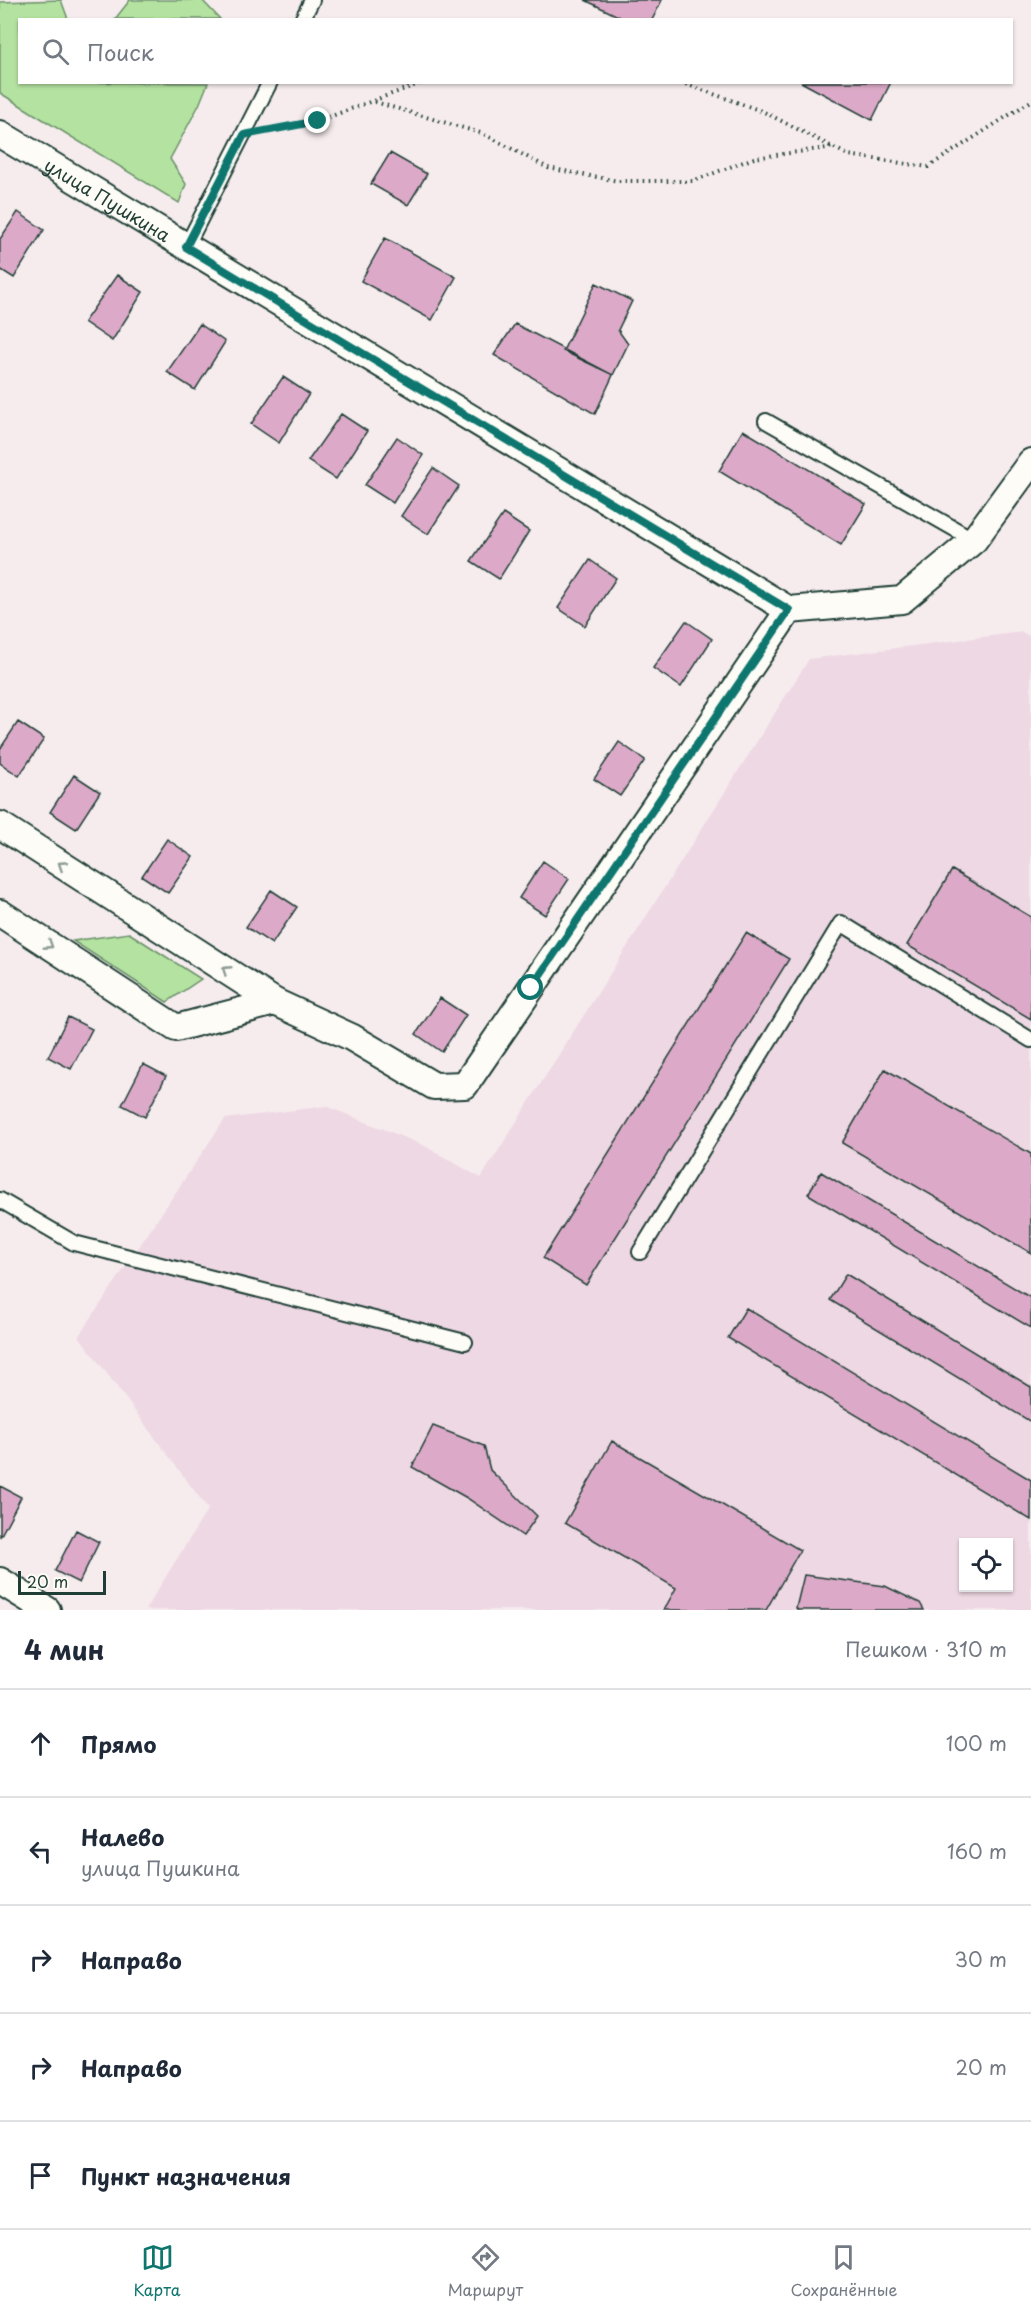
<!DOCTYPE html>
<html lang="ru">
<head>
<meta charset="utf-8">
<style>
	body { margin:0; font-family:"Playpen Sans",sans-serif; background:#f6f6f7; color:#1f2937 }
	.controls { position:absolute; right:18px; bottom:18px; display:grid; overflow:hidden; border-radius:0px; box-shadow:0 2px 4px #0004 }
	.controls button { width:54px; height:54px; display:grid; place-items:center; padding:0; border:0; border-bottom:2px solid #e0e1e3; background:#fff; color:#1f2937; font:30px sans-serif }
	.scale { position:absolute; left:18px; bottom:15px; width:88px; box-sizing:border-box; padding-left:6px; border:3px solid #1f3d34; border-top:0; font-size:16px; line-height:21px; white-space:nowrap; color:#1f3d34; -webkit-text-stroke:4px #fdfcf7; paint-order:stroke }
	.stop { position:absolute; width:18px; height:18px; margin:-14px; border:4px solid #0f766e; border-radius:50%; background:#fff }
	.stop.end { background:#0f766e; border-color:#fff; box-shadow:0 2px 6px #0008 }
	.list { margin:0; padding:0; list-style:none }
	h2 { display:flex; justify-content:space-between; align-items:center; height:78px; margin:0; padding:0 24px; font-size:26px }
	h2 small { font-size:20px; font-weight:400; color:#747a83 }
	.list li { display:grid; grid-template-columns:39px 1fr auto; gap:18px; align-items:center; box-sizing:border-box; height:108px; padding:0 24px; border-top:2px solid #e0e1e3 }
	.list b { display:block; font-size:22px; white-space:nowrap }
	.list p { margin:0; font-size:20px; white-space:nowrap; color:#747a83 }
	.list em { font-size:20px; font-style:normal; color:#747a83 }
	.icon { flex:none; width:33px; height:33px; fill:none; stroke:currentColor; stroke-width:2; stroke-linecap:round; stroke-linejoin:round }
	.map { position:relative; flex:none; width:1031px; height:1610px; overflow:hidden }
	.search { position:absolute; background:#fff; box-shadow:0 2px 4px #0004; left:18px; right:18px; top:18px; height:66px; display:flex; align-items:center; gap:15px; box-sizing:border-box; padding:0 21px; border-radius:0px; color:#747a83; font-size:22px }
	.sheet { height:618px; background:#fff }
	nav { display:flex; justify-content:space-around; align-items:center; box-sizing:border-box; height:84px; border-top:2px solid #e0e1e3; background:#fff; font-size:16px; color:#747a83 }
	nav a { display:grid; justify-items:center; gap:3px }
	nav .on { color:#0f766e }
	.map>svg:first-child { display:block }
	.built { fill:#eed8e3; fill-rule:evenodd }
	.green { fill:#b4e2a0; stroke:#6a906a; stroke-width:1.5 }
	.building { fill:#dcaac8; stroke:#1f3d34; stroke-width:1.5 }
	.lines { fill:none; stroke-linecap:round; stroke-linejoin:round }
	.lane-casing { stroke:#1f3d34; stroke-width:18 }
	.street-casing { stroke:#1f3d34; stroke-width:30 }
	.path { stroke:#1f3d34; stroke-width:4; stroke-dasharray:1.5 4.5; stroke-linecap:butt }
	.lane { stroke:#fdfcf7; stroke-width:14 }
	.street { stroke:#fdfcf7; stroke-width:26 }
	.oneway { stroke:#8e9c96 }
	.route { stroke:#0f766e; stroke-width:8 }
	.labels { text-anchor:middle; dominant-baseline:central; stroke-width:5; stroke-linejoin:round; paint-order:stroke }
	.street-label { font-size:18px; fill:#1f3d34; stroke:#fdfcf7 }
</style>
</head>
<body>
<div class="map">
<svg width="1031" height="1610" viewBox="0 0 1031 1610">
	<rect width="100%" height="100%" fill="#f6ecee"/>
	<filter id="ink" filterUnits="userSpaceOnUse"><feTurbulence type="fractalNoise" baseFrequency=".0167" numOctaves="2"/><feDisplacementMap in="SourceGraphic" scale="12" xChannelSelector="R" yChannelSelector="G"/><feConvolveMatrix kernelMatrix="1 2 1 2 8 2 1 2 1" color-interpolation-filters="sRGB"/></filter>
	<g filter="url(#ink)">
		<path class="built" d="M1022,632L1031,637V1610H145L208,1509L79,1336L225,1119L326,1106L423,1145L481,1178L809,659ZM964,1542H1008V1588H964Z"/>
		<path class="green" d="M61,0L68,19L20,20V82L208,83L199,105L170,159L186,184L179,203L0,93V2Z
			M130,0H202L220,19H115Z
			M129,933L201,979L167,1002L73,941Z"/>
		<path class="building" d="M585,0H662L652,20H626Z
			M801,82H891L872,120Z
			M390,153L427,174L408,205L371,184Z
			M18,212L44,230L14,278L0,269V239Z
			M385,238L456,277L432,320L361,281Z
			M117,275L143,292L112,341L84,322Z
			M596,283L632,301L618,330L628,344L613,375L563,351Z
			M200,324L225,342L195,390L167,372Z
			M515,324L613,375L595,414L494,355Z
			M283,377L309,394L279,443L251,424Z
			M341,414L367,431L336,479L308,461Z
			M743,430L866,504L841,545L719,471Z
			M397,437L423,455L393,503L365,485Z
			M433,468L459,486L428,534L401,516Z
			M503,514L529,531L499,579L471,561Z
			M590,560L616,578L585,626L558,608Z
			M686,621L712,639L681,687L653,668Z
			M18,722L44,739L19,776L0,763V749Z
			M619,742L645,760L620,796L594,779Z
			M74,775L100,792L76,829L50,812Z
			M167,839L193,857L168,893L142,876Z
			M543,861L569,879L545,915L519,898Z
			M952,870L1031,917V1019L907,945Z
			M271,890L297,907L272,944L246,927Z
			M746,933L789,959L586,1285L543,1258Z
			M440,998L466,1015L442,1052L416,1034Z
			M68,1017L92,1029L71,1069L48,1057Z
			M143,1064L166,1076L145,1117L122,1105Z
			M885,1069L1031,1154V1253L842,1143Z
			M821,1172L1031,1298V1328L808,1194Z
			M846,1274L1031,1387V1422L830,1300Z
			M746,1308L1031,1480V1520L728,1338Z
			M433,1426L484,1446L490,1470L537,1516L523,1536L467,1498L412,1467Z
			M612,1441L800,1550L766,1610H664L676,1588L565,1523Z
			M0,1486L21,1497L0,1537Z
			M76,1530L99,1542L79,1583L55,1571Z
			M804,1575L885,1586L920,1603L924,1610H798L796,1608Z"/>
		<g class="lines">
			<g class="lane-casing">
				<path id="lane" d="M302,20L312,0
					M186,247L270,82
					M766,421L974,540
					M0,1200L74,1243L465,1342
					M640,1252L841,923L1031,1040"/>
			</g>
			<g class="street-casing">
				<g id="street">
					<path id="s1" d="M0,134L789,610L902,600L974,540L1031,462"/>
					<path d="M0,825L275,1002L351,1037L434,1086L465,1085L789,610"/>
					<path d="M0,913L176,1028L275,1002"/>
					<path d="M0,1581L47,1610"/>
				</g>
			</g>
			<path class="path" d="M680,82L764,112L848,155L928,167L1031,101
				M375,102L484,134L548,168L618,181H693L754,158L834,147
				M270,130L318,121L424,82"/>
			<use href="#lane" class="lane"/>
			<use href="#street" class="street"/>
		</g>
		<defs><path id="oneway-chevron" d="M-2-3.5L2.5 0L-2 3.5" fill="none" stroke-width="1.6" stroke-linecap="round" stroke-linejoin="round" transform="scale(1.5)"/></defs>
		<g class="oneway">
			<use href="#oneway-chevron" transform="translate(62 865) rotate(-147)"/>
			<use href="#oneway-chevron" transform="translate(49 945) rotate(33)"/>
			<use href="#oneway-chevron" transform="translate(226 970) rotate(-147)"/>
		</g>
	</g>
	<g class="lines" filter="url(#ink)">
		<path class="route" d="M318,121L244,135L186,247L789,610L531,988"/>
	</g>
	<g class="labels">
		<g class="street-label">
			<text stroke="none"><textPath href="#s1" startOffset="126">улица Пушкина</textPath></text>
		</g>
	</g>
</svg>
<div class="controls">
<button><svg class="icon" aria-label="locate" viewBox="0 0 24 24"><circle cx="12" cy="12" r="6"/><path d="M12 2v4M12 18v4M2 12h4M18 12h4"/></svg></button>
</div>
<div class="scale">20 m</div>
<div class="stop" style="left:531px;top:988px"></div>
<div class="stop end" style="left:318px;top:121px"></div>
<div class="search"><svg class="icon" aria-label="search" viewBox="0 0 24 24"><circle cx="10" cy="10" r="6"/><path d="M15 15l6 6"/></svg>Поиск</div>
</div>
<section class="sheet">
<h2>4 мин<small>Пешком · 310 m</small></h2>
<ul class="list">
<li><svg class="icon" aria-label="ahead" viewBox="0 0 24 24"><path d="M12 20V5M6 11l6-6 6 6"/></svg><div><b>Прямо</b></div><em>100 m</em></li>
<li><svg class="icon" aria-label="left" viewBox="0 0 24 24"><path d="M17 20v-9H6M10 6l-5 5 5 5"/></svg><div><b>Налево</b><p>улица Пушкина</p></div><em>160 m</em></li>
<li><svg class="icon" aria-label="right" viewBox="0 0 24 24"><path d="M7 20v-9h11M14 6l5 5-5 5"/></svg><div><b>Направо</b></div><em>30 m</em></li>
<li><svg class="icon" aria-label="right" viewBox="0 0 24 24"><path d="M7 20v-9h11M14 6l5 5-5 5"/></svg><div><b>Направо</b></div><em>20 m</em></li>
<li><svg class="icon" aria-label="arrive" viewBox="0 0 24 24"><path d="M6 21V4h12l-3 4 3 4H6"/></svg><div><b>Пункт назначения</b></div></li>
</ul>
</section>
<nav>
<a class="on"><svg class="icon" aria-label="map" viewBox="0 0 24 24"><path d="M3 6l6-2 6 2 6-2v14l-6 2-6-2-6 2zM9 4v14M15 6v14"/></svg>Карта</a>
<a><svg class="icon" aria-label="directions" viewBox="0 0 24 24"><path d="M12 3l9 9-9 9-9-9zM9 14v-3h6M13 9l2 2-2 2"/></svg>Маршрут</a>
<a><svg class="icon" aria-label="saved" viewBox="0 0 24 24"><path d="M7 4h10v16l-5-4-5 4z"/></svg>Сохранённые</a>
</nav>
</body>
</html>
